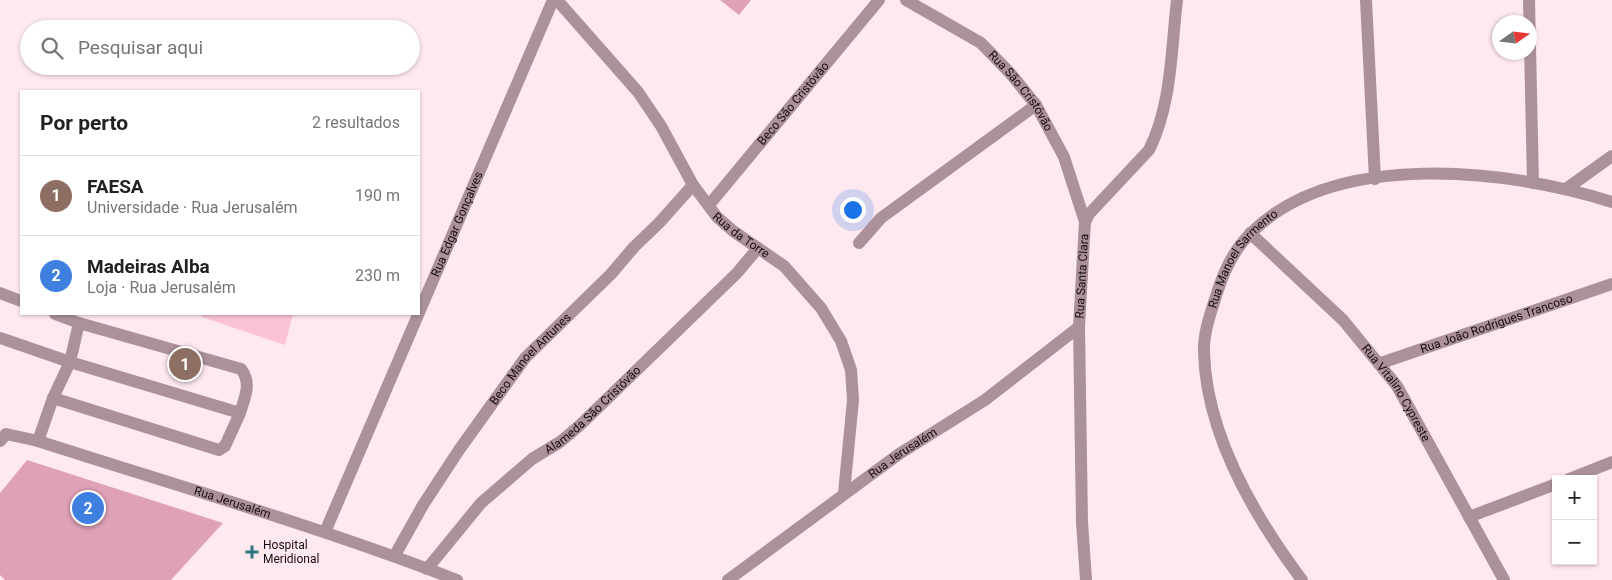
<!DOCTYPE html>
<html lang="pt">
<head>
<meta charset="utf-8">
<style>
	body { margin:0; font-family:Roboto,sans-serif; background:#f6f6f6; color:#222 }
	.controls { position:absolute; right:15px; bottom:15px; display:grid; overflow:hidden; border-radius:0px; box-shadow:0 1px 4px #0004 }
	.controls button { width:45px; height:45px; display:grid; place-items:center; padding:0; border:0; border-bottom:1px solid #e0e0e0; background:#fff; color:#222; font:25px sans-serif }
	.compass { position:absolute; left:1492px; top:15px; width:45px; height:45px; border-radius:50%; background:#fff; box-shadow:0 1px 4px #0004; rotate:76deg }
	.you { position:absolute; left:852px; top:209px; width:18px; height:18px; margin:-12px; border:4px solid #fff; border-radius:50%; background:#1a73e8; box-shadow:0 0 0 8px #1a73e833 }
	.badge { display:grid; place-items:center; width:32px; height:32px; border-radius:50%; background:#1a73e8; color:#fff; font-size:16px; font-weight:700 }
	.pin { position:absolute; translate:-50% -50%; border:2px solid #fff; box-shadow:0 1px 5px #0006 }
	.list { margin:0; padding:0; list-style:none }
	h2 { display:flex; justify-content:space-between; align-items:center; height:65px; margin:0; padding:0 20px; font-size:21px }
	h2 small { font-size:16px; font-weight:400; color:#767676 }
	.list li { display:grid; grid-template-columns:32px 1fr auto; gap:15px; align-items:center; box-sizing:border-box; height:80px; padding:0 20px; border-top:1px solid #e0e0e0 }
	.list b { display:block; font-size:19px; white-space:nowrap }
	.list p { margin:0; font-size:16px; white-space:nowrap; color:#767676 }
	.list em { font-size:16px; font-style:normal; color:#767676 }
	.icon { flex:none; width:28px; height:28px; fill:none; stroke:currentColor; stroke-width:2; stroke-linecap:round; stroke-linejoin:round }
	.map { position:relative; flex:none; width:1612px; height:580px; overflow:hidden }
	.search { position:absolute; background:#fff; box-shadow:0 1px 4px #0004; left:20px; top:20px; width:400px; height:55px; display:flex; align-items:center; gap:12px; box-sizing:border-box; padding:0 18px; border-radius:28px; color:#767676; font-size:19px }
	.panel { position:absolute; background:#fff; box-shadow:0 1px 4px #0004; left:20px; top:90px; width:400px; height:225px; border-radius:0px }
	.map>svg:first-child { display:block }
	.green { fill:#fcc3d7 }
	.building { fill:#dfa1b8 }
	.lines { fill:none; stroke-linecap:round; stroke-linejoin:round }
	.minor { stroke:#ac919b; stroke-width:12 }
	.poi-dot { fill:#2d767e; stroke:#ffe9f0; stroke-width:2 }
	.labels { text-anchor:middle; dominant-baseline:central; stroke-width:4.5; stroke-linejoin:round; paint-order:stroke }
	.street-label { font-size:12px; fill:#130c0f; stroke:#ffe9f0 }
	.poi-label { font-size:12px; fill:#130c0f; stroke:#ffe9f0; text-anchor:start }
</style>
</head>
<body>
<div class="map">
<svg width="1612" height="580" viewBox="0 0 1612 580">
	<rect width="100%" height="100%" fill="#ffe9f0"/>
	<path class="green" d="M201,314H293L285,345L202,317Z"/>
	<path class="building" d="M720,0H751L739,15Z
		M27,460L223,523L171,580H5L0,575V493Z"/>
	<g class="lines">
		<g class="minor">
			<path id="s1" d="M557,0L638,92L661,126L693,185L717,217L733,231L784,266L821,308L841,341L851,370L853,400L844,493"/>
			<path id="s2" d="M906,0L981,43L1010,73L1036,105L1064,157L1085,222"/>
			<path d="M1366,0L1375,179"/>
			<path d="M1529,0L1533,183"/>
			<path d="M1566,189L1612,156"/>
			<path id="s3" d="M709,205L879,0"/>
			<path id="s4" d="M1250,233L1343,320L1397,386L1504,580"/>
			<path d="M859,243L881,218L1036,105"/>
			<path d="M0,293L21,301"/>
			<path d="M55,314L79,323"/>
			<path d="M0,338L70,362L240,413C245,397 252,383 241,369L79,323L70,362L53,398L38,441"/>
			<path id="s5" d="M1381,363L1612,284"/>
			<path d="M53,398L219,450L225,446L240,413"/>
			<path id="s6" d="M0,441L6,434L38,441C178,486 320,527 457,580"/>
			<path d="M1569,479L1612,462"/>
			<path d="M1469,517L1556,484"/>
			<path id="s7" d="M325,532L553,0"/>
			<path id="s8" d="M395,555L423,505L459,450L525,358L611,274L634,247L659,223L693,185"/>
			<path id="s9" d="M427,569L481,503L532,459L560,442L579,426L737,273L758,248"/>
			<path id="s10" d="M728,580L899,454L985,400L1079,327"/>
			<path id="s11" d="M1086,580L1082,522L1079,327L1085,222L1089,214L1149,150C1172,104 1171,50 1177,0"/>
			<path id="s12" d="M1302,580C1254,516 1206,433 1204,352C1203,334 1211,312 1216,296C1223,273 1233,250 1251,233C1335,149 1509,169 1612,202"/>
		</g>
	</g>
	<path class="poi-dot" d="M249.5 544.5h5v5h5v5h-5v5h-5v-5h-5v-5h5z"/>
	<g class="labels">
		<g class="street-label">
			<text stroke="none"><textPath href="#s2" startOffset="149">Rua São Cristóvão</textPath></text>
			<text stroke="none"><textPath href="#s3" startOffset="132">Beco São Cristóvão</textPath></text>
			<text stroke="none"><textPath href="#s7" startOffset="335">Rua Edgar Gonçalves</textPath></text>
			<text stroke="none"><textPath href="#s1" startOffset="301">Rua da Torre</textPath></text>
			<text stroke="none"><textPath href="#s12" startOffset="356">Rua Manoel Sarmento</textPath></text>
			<text stroke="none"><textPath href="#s11" startOffset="304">Rua Santa Clara</textPath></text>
			<text stroke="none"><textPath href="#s5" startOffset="122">Rua João Rodrigues Trancoso</textPath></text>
			<text stroke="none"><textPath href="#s8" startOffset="239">Beco Manoel Antunes</textPath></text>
			<text stroke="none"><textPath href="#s4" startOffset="218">Rua Vitalino Cypreste</textPath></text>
			<text stroke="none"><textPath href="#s9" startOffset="231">Alameda São Cristóvão</textPath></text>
			<text stroke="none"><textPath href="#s10" startOffset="216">Rua Jerusalém</textPath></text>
			<text stroke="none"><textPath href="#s6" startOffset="246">Rua Jerusalém</textPath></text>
		</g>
		<g class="poi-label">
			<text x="263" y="545">Hospital<tspan x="263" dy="14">Meridional</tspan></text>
		</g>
	</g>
</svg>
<div class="controls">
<button>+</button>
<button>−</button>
</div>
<svg class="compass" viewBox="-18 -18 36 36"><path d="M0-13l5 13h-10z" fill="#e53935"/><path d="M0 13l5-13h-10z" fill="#767676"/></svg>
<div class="you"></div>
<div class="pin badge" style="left:185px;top:364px;background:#8d6e63">1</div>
<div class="pin badge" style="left:88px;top:508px;background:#3f7fe0">2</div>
<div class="search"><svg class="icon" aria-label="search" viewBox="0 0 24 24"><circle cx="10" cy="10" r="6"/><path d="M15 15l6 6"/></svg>Pesquisar aqui</div>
<section class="panel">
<h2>Por perto<small>2 resultados</small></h2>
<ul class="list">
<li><span class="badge" style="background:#8d6e63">1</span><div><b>FAESA</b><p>Universidade · Rua Jerusalém</p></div><em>190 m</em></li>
<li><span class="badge" style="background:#3f7fe0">2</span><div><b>Madeiras Alba</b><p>Loja · Rua Jerusalém</p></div><em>230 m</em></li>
</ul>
</section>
</div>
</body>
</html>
